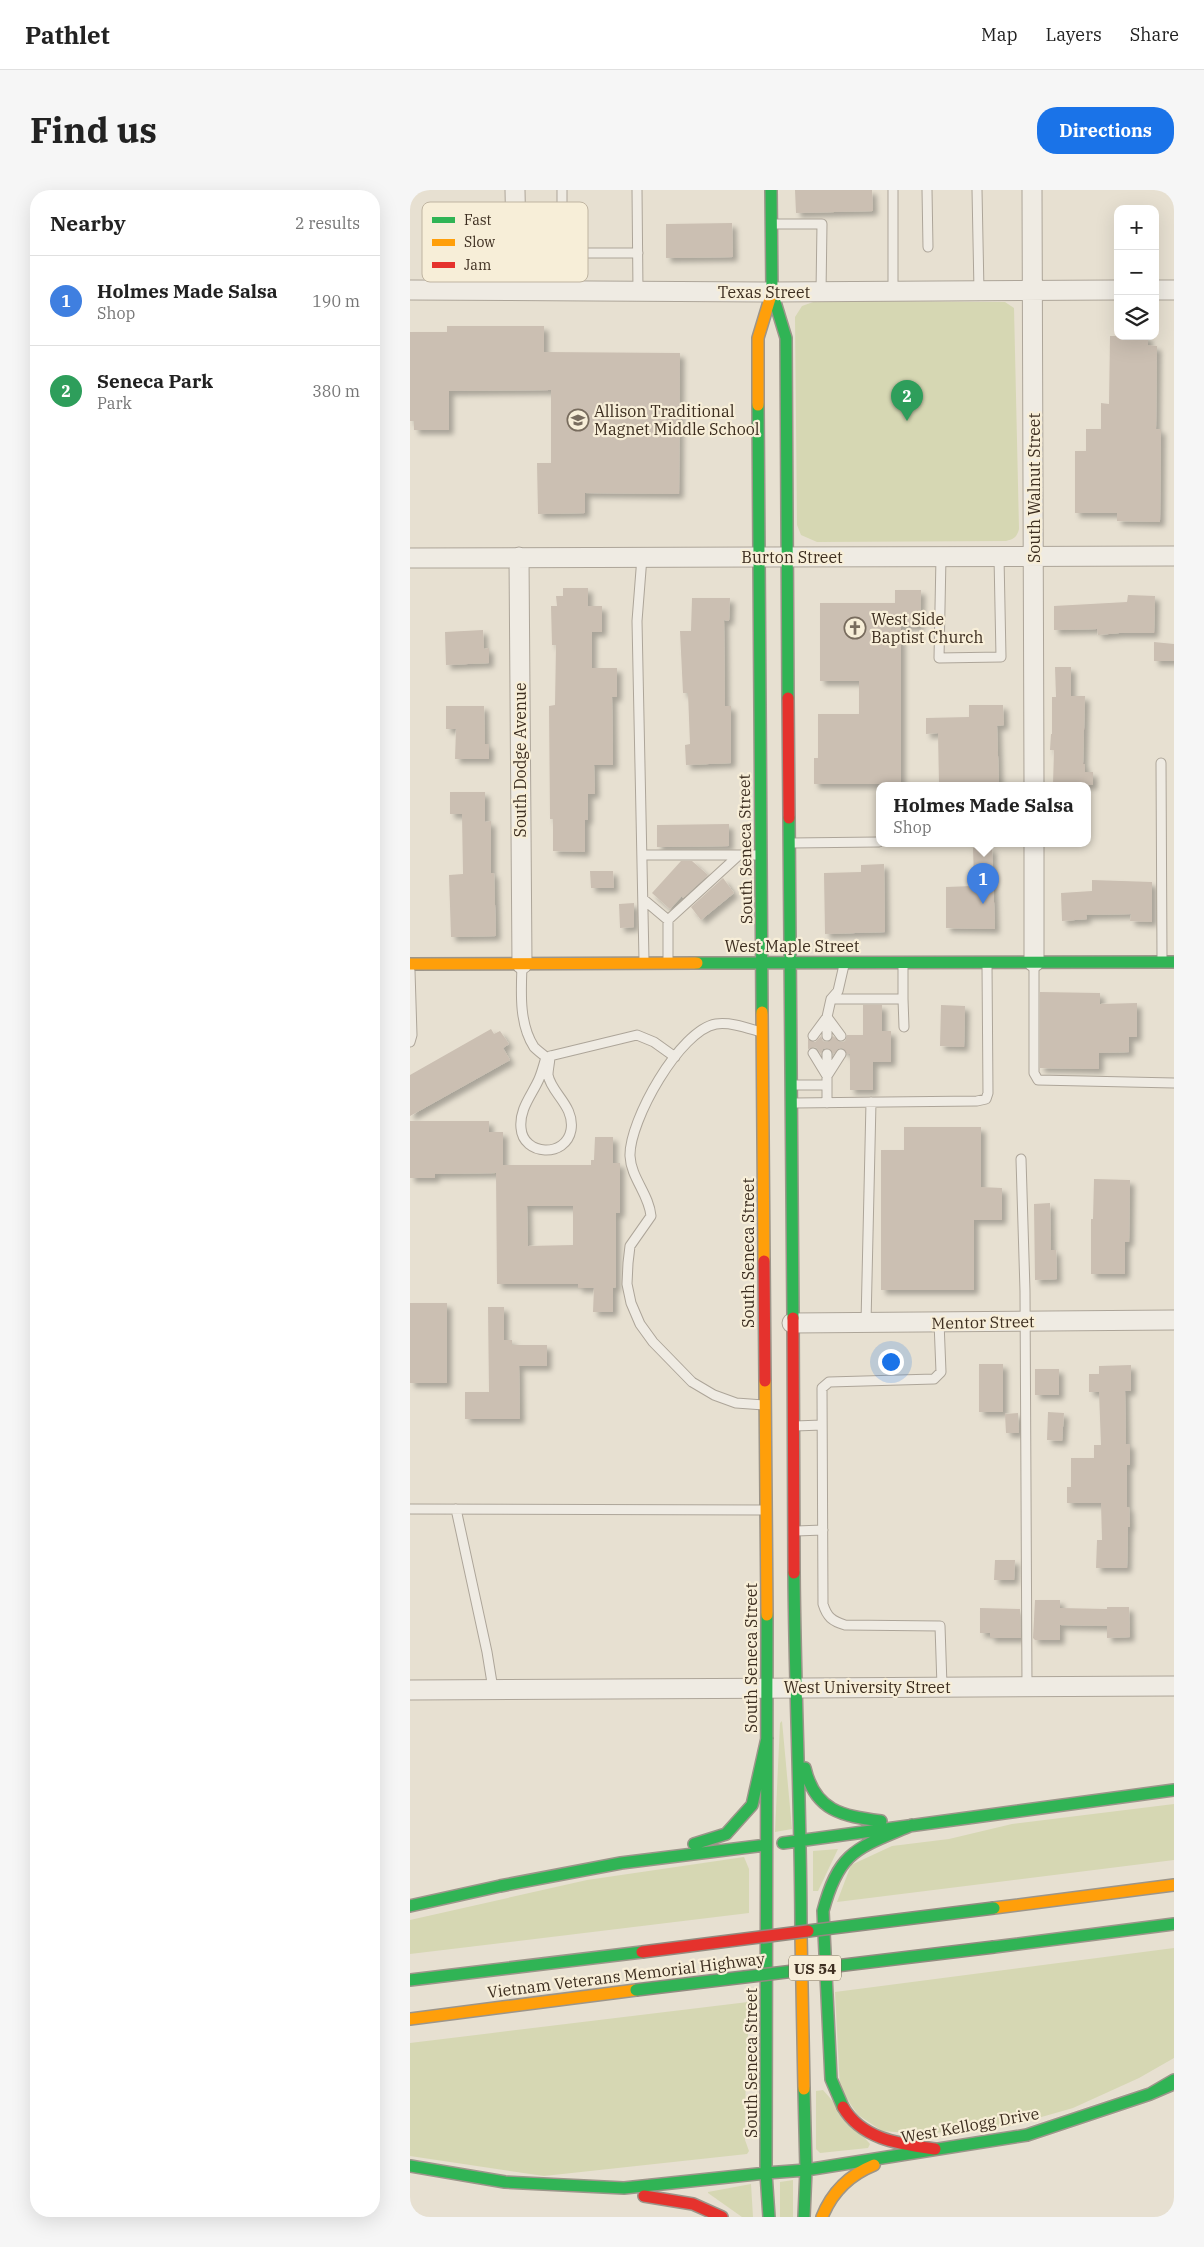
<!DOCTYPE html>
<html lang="en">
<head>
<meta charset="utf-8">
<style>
	body { margin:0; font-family:"IBM Plex Serif",serif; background:#f6f6f6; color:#222 }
	.controls { position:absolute; right:15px; top:15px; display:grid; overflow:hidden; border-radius:10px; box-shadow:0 5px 20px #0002 }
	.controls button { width:45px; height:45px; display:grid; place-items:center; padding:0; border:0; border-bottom:1px solid #e0e0e0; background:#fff; color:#222; font:25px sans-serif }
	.you { position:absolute; left:480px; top:1171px; width:18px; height:18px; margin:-12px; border:4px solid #fff; border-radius:50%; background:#1a73e8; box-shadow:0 0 0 8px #1a73e833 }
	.badge { display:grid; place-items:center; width:32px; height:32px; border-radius:50%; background:#1a73e8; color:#fff; font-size:16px; font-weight:700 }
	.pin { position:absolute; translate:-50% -41px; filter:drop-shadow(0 1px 2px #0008) }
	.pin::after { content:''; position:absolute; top:26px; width:18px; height:15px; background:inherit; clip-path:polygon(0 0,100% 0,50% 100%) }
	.popup { position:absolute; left:466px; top:592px; width:215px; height:65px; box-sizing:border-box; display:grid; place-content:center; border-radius:10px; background:#fff; filter:drop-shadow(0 1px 4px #0005); font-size:16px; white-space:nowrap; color:#767676 }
	.popup b { font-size:19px; color:#222 }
	.popup::after { content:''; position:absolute; left:50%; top:100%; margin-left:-10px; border:10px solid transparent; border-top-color:#fff }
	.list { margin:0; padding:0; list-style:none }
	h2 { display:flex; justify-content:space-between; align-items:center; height:65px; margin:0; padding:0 20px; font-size:21px }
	h2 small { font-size:16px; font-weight:400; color:#767676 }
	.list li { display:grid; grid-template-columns:32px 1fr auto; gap:15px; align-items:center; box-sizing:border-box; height:90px; padding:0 20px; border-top:1px solid #e0e0e0 }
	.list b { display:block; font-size:19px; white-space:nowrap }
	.list p { margin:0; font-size:16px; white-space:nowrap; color:#767676 }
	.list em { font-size:16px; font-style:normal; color:#767676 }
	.icon { flex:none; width:28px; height:28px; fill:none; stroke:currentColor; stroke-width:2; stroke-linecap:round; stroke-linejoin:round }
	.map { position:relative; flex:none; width:764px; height:2027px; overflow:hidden; border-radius:20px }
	header { display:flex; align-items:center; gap:30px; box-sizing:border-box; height:70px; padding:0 25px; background:#fff; border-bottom:1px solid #e0e0e0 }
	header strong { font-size:24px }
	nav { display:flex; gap:28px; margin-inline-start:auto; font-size:18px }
	.intro { display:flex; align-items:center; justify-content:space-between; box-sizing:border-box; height:120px; padding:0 30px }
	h1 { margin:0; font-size:35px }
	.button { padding:12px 22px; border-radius:20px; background:#1a73e8; color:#fff; font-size:18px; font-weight:700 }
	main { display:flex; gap:30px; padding:0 30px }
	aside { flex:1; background:#fff; border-radius:20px; box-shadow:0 5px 20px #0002 }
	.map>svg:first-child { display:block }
	.green { fill:#d6d7b3 }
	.building { fill:#cbbfb2; fill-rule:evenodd; filter:url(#shadow) }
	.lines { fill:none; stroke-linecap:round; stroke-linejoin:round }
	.lane-casing { stroke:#ada599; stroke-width:11 }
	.street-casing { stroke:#ada599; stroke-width:21 }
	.fast-casing { stroke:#9c958a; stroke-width:14 }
	.slow-casing { stroke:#9c958a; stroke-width:14 }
	.jam-casing { stroke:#9c958a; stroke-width:14 }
	.lane { stroke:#efebe3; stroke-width:9 }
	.street { stroke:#efebe3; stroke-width:19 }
	.fast { stroke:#30b455; stroke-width:11 }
	.slow { stroke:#ff9f0a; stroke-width:11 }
	.jam { stroke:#e5322d; stroke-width:11 }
	.fast-bridge-casing { stroke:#928b80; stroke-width:14; stroke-linecap:butt }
	.jam-bridge-casing { stroke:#928b80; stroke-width:14; stroke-linecap:butt }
	.fast-bridge { stroke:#30b455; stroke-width:11 }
	.jam-bridge { stroke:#e5322d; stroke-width:11 }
	.labels { text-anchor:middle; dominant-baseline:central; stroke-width:4.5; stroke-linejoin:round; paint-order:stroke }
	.shield { fill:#f7eed8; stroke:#756857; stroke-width:1 }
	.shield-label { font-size:15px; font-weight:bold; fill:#3d2e20 }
	.street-label { font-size:16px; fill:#3d2e20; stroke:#f7eed8 }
	.poi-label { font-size:16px; fill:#3d2e20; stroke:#f7eed8; text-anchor:start }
	.key { fill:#f7eed8; stroke:#bfb4a1; stroke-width:1 }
	.key-label { font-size:14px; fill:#3d2e20 }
</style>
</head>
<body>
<header>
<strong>Pathlet</strong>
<nav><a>Map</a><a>Layers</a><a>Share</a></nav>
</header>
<div class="intro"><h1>Find us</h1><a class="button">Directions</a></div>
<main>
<aside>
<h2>Nearby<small>2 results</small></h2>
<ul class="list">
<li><span class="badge" style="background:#3f7fe0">1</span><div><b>Holmes Made Salsa</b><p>Shop</p></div><em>190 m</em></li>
<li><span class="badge" style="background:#2e9e5b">2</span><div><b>Seneca Park</b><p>Park</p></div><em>380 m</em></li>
</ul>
</aside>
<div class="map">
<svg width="764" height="2027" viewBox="0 0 764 2027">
	<defs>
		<filter id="shadow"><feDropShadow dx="4.5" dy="4.5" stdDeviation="2.5" flood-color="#0004"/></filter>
	</defs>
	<rect width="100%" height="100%" fill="#e7e0d1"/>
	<path class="green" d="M406,111L595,112L604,118L609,339C607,347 604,349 596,351L407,352L391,345L387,335L385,127L392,116Z
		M372,1531L382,1639L365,1642L370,1533Z
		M764,1614V1670L427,1712L441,1675L482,1656L539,1649L602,1634Z
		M428,1659L408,1701H403V1661Z
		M334,1667L339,1679V1723L0,1764V1730L177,1690Z
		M764,1758V1868L729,1888L663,1918L600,1936L512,1944L472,1941L448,1925L430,1899L425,1802Z
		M338,1812L339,1836L336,1863L335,1950L339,1961L337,1964L134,1986L0,1966V1853Z
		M413,1900L460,1954L458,1958L410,1963L406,1959V1901Z
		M383,1990V2027H370V1992Z
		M341,1994L343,2027H332L298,2003V2002Z"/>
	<path class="building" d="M385,0H462L463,21L386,23Z
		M322,33L323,67L256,68V34Z
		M37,136H134V162L270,163L269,304L175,303V323L128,324L127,273H141V200L39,201V240H4V231H0V142H37Z
		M700,146H738V155L747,156L746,239H751L750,332L707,331V323H665V261H676V239H691V213L699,214Z
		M153,398H178V416H192V442H182V478H207V507H202L203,575H184L185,604H178V630H175V662L143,661V629H140L139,516L145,515L146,455H142L141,416H147L146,406H153Z
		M485,400H511L510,436H491V594H404V568H408V524H449V491H410V413H485Z
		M718,405L745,406L744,443H709L688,445L687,439L644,440V416L717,412Z
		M282,408H320L319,431L314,430L315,516H321V573L276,575L275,555L280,554L278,503H273L270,441H281Z
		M73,440L74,459L79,458V473L36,475L35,442Z
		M744,452L764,454V471H744Z
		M645,477H661V506H675L673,574H675V582H683V595H643L644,560H640L641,544H642V507H646Z
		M559,515H593L594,535L587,536L589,595H529L528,543L516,544V528L559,527Z
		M36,516H74L75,554H79V569H45L46,539H36Z
		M40,602H75V632L81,631V683H84L86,746L41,747L39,685L53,684L52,624H40Z
		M319,634V656L247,657V635Z
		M563,658H582L585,739L536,738V697L562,696V688H564Z
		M271,671H282L298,685L273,708L272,706L260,719L242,703Z
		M474,674L475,742L415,744L414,683L451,682V675Z
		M180,681H203L204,698H181Z
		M313,688L324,703L291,730L281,717Z
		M682,690L742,692V732L720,731L721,724L676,725L677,729L652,731L651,703L682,701Z
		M224,713V737L210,738L209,714Z
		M630,802L690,803V814L727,813V847H719V862L689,863V879L630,878Z
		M453,815H472V841H481V872H463V900H440V864H437L432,858L428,859L424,864L417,858L413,859L411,864L406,857L398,859V849L405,852L411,846L413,851L417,852L423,846L431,852L435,851L437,845H453Z
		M531,815L555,816L554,857L530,856Z
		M81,839L84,844L90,841L99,854L93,858L100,870L0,926V885Z
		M0,931H79V942H93V975H181V970H184L185,947H203V973H210V1023H206V1097L203,1098V1122H183L184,1098H168V1094H87L86,983L25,984V988H0ZM117,1016H163V1055L118,1056Z
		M494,937H571V997L592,998V1030H564V1100H471V960H494Z
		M684,989L720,990L719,1052H715V1084H681V1029H683Z
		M640,1013L641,1060H646L647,1089L625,1090L624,1014Z
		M0,1113H37V1193H0Z
		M78,1117H94V1150H102V1155H137V1176H109L110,1229H55V1202H79Z
		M569,1174H593V1222H569Z
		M721,1175V1201H715L716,1254H720V1275H717V1317H719L720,1337H718L717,1378H686L687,1350H692L691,1313H657V1297H661V1268H684V1255H691L689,1202H679V1184H689V1176Z
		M625,1179H649V1205H625Z
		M638,1222L654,1223L652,1251L637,1250Z
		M608,1223L609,1243H596L595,1224Z
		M585,1370H605L604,1390H584Z
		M625,1410H650V1418L697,1419V1417H719L720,1447L697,1448V1436L650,1435V1450H625L623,1448Z
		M570,1418L610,1419L611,1448H580V1443H570Z"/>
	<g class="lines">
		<g class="lane-casing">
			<path id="lane" d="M152,0V63H228
				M227,0L228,101
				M517,0L518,57
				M567,0L569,101
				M105,19L152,18
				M364,34H412L411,102
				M483,101V0
				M232,367L227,431L234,770
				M531,367L529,468L591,467L589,367
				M751,573L752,769
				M381,653L469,652
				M232,665H349
				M233,709L258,730
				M258,770V730L329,665
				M624,775V883L628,890L764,893
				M112,776C111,802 109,834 124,857C127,860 132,864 136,867L227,845L244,852L265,867
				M0,781L2,845L0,852
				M421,809H493V774
				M493,809L494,837
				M351,842C337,838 321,832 306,834C270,840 219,931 220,966C221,988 239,1004 241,1026L220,1056L218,1073L217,1094L221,1113L230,1134L243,1152L282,1192L304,1205L326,1213L354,1215
				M403,846L417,827L431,846
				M417,846V827L421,809L428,801L434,775
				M403,863L417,886L431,864
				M417,864V913
				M136,867C134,874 132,882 129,889C122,905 109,919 111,938C113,966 156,968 161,940C165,916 141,903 138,885C138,879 140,872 140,866
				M383,895H417
				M384,913L567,911L576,909L578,903L577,775
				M611,969L615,1101L617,1496
				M529,1132L531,1182L524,1189L419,1192L412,1198L413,1414C417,1427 422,1431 435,1435L530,1436L532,1496
				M456,1133L461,912
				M385,1236L412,1235
				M0,1319L353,1320
				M46,1319L77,1462L83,1499
				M386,1341L413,1340"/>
		</g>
		<g class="street-casing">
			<path id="street" d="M105,0L107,100
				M622,0L624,595
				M0,100L362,102L708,100
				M745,100H764
				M109,367L112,774
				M0,368L764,366
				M624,653V772
				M382,1133L764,1130
				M0,1500L764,1496"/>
		</g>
		<g class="fast-casing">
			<path id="fast" d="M361,0L362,102L376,148L378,508
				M348,215L352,822
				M379,628L383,1128
				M287,773L764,772
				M384,1383C385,1504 391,1624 391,1745
				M357,1425L356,1983L359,2027
				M395,1578C405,1621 432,1626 471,1631
				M373,1653L764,1600
				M284,1654L316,1644L342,1615L357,1548
				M0,1716L90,1696L211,1673L356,1655
				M584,1757L764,1734
				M0,1790L232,1762
				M394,1899L396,1980L394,2027
				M740,1904L764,1890
				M433,1917L421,1889L413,1721C429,1660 448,1658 502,1635
				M0,1976L95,1992L214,1998L356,1983
				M356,1983L396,1980L617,1945L740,1904L761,1895"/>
		</g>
		<g class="slow-casing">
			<path id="slow" d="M348,215V148L362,102
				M0,774L287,773
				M352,822L354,1071
				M355,1191L357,1425
				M584,1718L764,1695
				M391,1745L394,1899
				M0,1829L226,1800
				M412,2027C422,2002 439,1985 464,1975"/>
		</g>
		<g class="jam-casing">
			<path id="jam" d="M378,508L379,628
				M354,1071L355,1191
				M383,1128L384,1383
				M433,1917C452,1950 491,1954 525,1959
				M234,2006L283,2014L312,2027"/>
		</g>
		<use href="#lane" class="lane"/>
		<use href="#street" class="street"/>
		<use href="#fast" class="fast"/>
		<use href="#slow" class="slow"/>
		<use href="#jam" class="jam"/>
		<g class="fast-bridge-casing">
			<path id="fast-bridge" d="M398,1741L584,1718
				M226,1800L584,1757"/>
		</g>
		<g class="jam-bridge-casing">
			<path id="jam-bridge" d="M232,1762L398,1741"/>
		</g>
		<use href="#fast-bridge" class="fast-bridge"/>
		<use href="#jam-bridge" class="jam-bridge"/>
	</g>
	<defs>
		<g id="school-ring" transform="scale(1.125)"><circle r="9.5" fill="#f7eed8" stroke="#786c5e" stroke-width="1.5"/><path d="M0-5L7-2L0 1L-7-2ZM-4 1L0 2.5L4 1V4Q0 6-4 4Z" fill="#786c5e"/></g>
		<g id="church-ring" transform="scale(1.125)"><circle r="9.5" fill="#f7eed8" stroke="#786c5e" stroke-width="1.5"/><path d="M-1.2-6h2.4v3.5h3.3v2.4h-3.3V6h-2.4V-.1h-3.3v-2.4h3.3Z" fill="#786c5e"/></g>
	</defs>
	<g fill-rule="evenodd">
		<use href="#school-ring" x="168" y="230"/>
		<use href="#church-ring" x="445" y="438"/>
	</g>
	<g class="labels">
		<rect class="shield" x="379" y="1765.5" width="52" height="25" rx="4"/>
		<g class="shield-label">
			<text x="405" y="1778">US 54</text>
		</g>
		<g class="street-label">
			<text x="354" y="102">Texas Street</text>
			<text transform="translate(624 298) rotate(-90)">South Walnut Street</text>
			<text x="382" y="367">Burton Street</text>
			<text transform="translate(110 570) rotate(-90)">South Dodge Avenue</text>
			<text transform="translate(335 659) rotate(-91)">South Seneca Street</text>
			<text x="382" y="756">West Maple Street</text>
			<text transform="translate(338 1063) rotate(-90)">South Seneca Street</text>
			<text transform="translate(573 1132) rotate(-1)">Mentor Street</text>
			<text transform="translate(341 1468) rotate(-90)">South Seneca Street</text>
			<text x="457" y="1497">West University Street</text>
			<text transform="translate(216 1785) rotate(-7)">Vietnam Veterans Memorial Highway</text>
			<text transform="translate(341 1873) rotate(-90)">South Seneca Street</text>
			<text transform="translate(560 1935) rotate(-10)">West Kellogg Drive</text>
		</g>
		<g class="poi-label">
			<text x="184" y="221">Allison Traditional<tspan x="184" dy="18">Magnet Middle School</tspan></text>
			<text x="461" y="429">West Side<tspan x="461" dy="18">Baptist Church</tspan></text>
		</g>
	</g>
	<rect x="12" y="12" width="166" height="80" rx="8" class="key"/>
	<rect x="22" y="27" width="23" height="6" fill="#30b455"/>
	<rect x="22" y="49" width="23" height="7" fill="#ff9f0a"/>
	<rect x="22" y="72" width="23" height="6" fill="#e5322d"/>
	<g class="key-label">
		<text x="54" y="35">Fast</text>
		<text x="54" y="57">Slow</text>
		<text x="54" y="80">Jam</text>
	</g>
</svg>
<div class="controls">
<button>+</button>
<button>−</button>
<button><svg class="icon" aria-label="layers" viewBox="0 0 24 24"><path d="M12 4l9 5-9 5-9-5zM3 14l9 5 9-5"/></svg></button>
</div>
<div class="you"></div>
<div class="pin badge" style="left:573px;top:714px;background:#3f7fe0">1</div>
<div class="popup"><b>Holmes Made Salsa</b>Shop</div>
<div class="pin badge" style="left:497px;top:231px;background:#2e9e5b">2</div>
</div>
</main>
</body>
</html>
